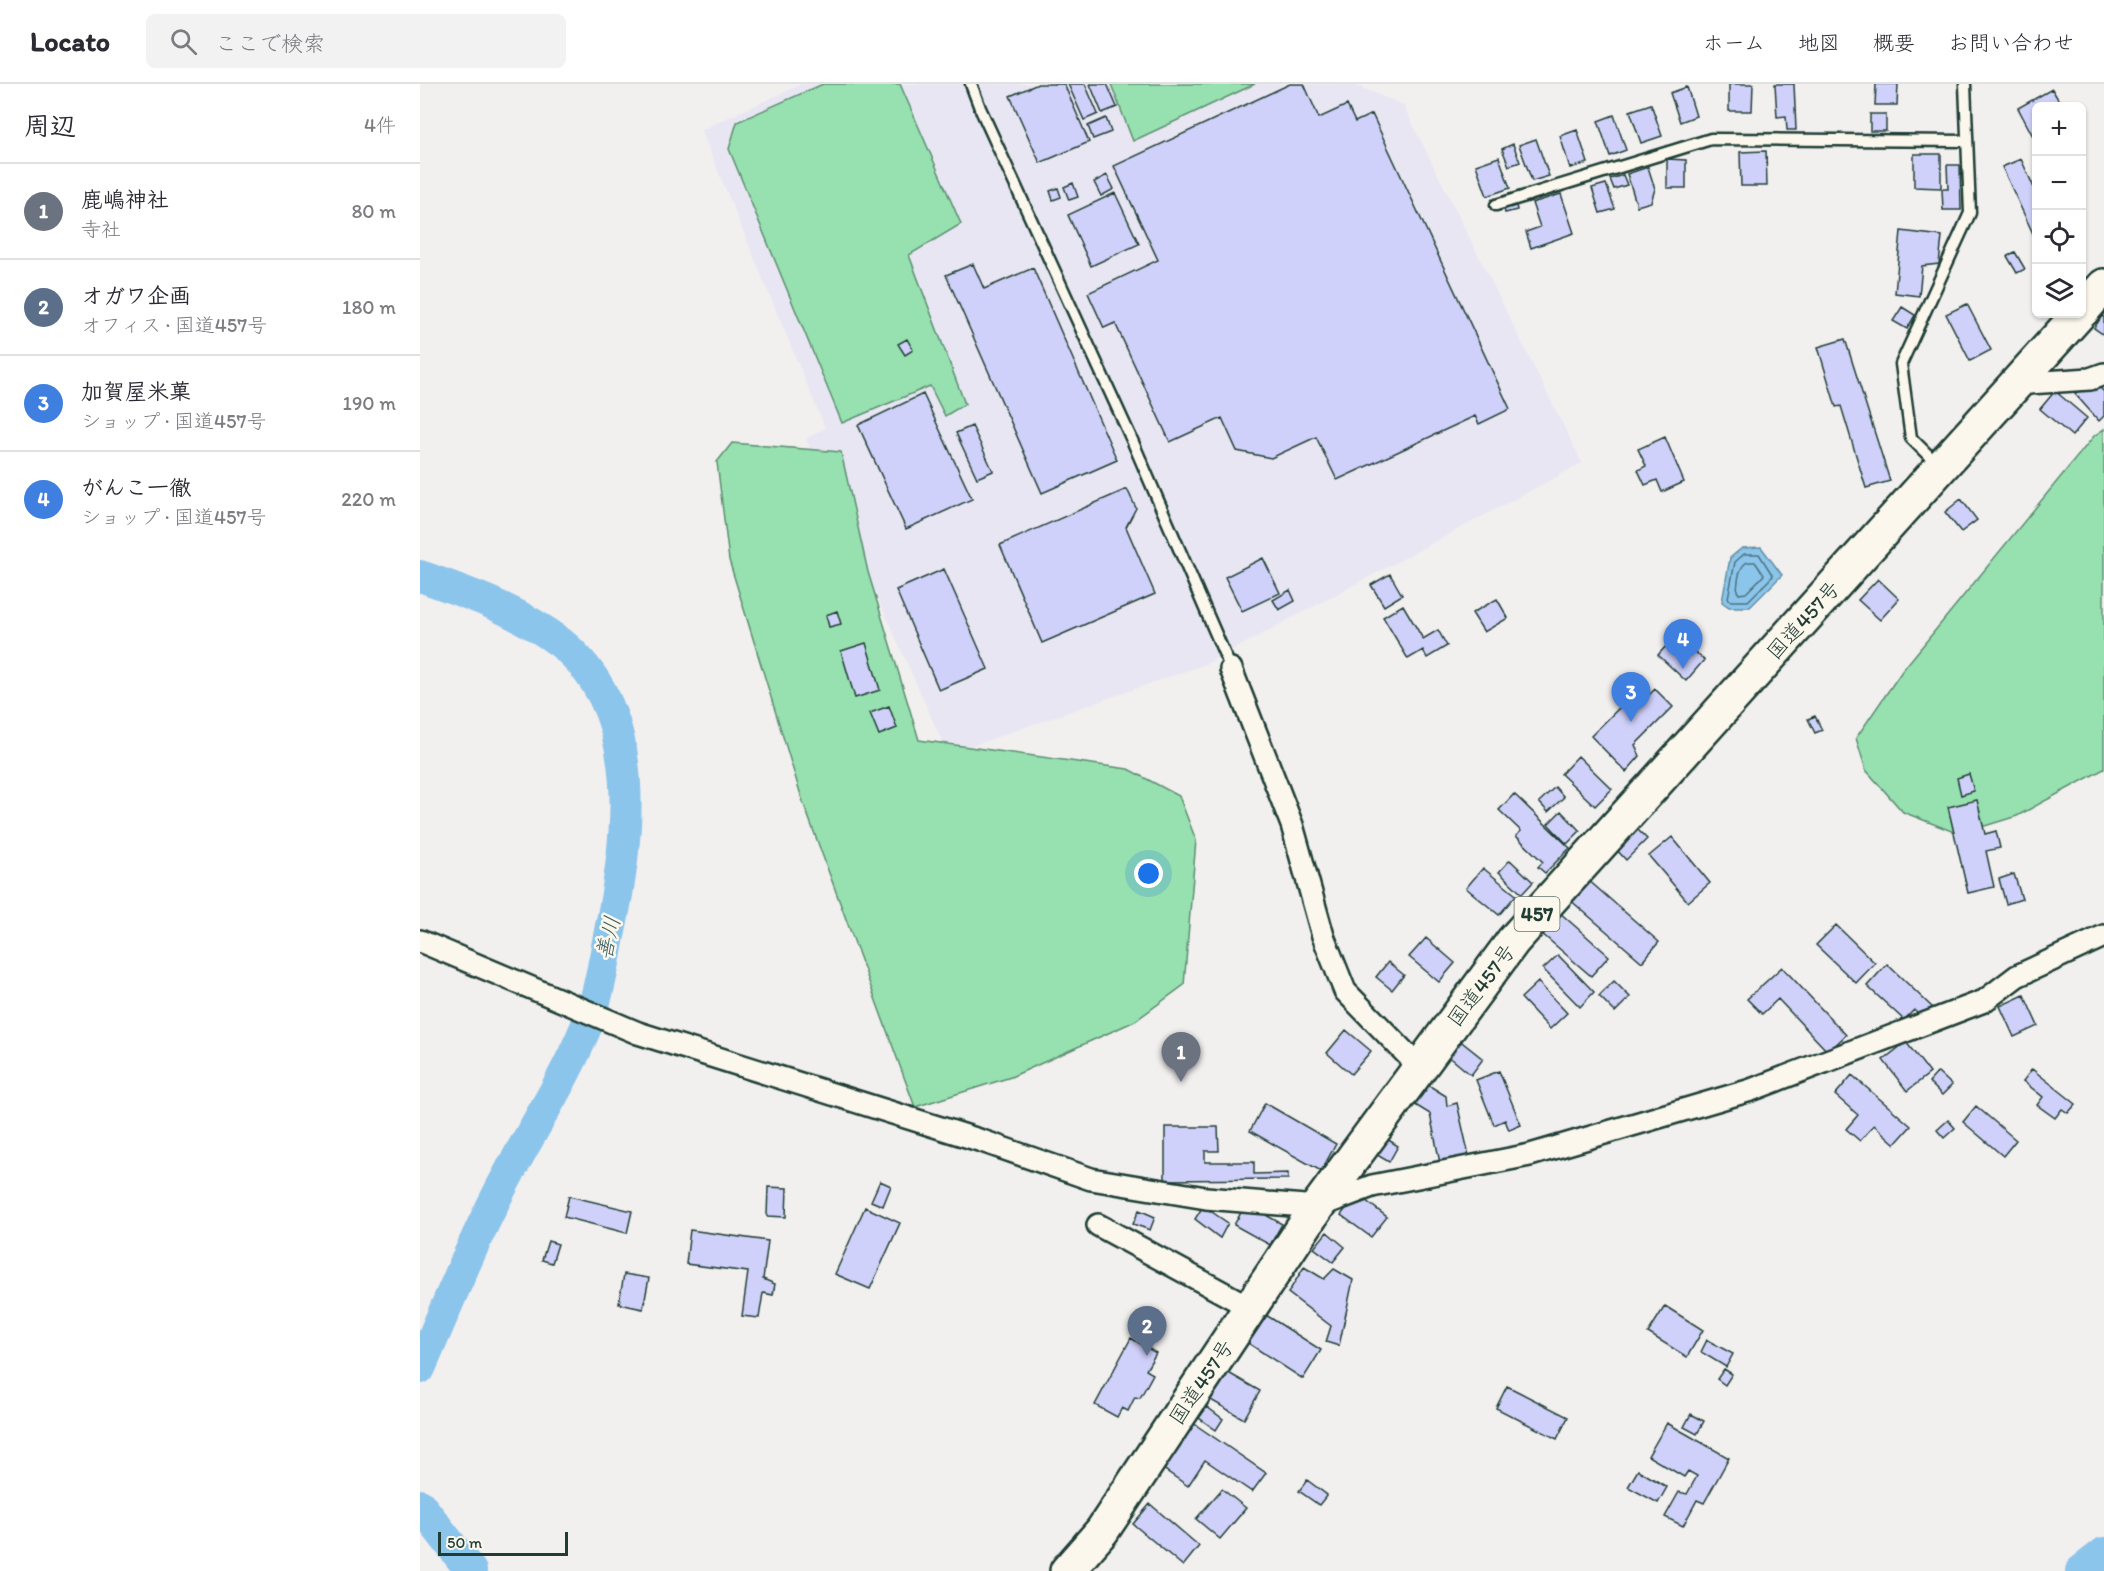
<!DOCTYPE html>
<html lang="ja">
<head>
<meta charset="utf-8">
<style>
	body { margin:0; font-family:Itim,"Klee One",sans-serif; background:#f2f2f3; color:#2b2b33 }
	.controls { position:absolute; right:18px; top:18px; display:grid; overflow:hidden; border-radius:9px; box-shadow:0 2px 4px #0004 }
	.controls button { width:54px; height:54px; display:grid; place-items:center; padding:0; border:0; border-bottom:2px solid #e1e1e2; background:#fff; color:#2b2b33; font:30px sans-serif }
	.scale { position:absolute; left:18px; bottom:15px; width:130px; box-sizing:border-box; padding-left:6px; border:3px solid #1f3d34; border-top:0; font-size:16px; line-height:21px; white-space:nowrap; color:#1f3d34; -webkit-text-stroke:4px #fbf7ec; paint-order:stroke }
	.you { position:absolute; left:729px; top:790px; width:21px; height:21px; margin:-15px; border:4px solid #fff; border-radius:50%; background:#1a73e8; box-shadow:0 0 0 9px #1a73e833 }
	.badge { display:grid; place-items:center; width:39px; height:39px; border-radius:50%; background:#7c3aed; color:#fff; font-size:20px; font-weight:700 }
	.pin { position:absolute; translate:-50% -50px; filter:drop-shadow(0 2px 3px #0008) }
	.pin::after { content:''; position:absolute; top:32px; width:21px; height:18px; background:inherit; clip-path:polygon(0 0,100% 0,50% 100%) }
	.list { margin:0; padding:0; list-style:none }
	h2 { display:flex; justify-content:space-between; align-items:center; height:78px; margin:0; padding:0 24px; font-size:26px }
	h2 small { font-size:20px; font-weight:400; color:#7c7c81 }
	.list li { display:grid; grid-template-columns:39px 1fr auto; gap:18px; align-items:center; box-sizing:border-box; height:96px; padding:0 24px; border-top:2px solid #e1e1e2 }
	.list b { display:block; font-size:22px; white-space:nowrap }
	.list p { margin:0; font-size:20px; white-space:nowrap; color:#7c7c81 }
	.list em { font-size:20px; font-style:normal; color:#7c7c81 }
	.icon { flex:none; width:33px; height:33px; fill:none; stroke:currentColor; stroke-width:2; stroke-linecap:round; stroke-linejoin:round }
	.map { position:relative; flex:none; width:1684px; height:1487px; overflow:hidden }
	header { display:flex; align-items:center; gap:36px; box-sizing:border-box; height:84px; padding:0 30px; background:#fff; border-bottom:2px solid #e1e1e2 }
	header strong { font-size:28px }
	nav { display:flex; gap:33px; margin-inline-start:auto; font-size:21px }
	.search { width:420px; height:54px; background:#f2f2f3; display:flex; align-items:center; gap:15px; box-sizing:border-box; padding:0 21px; border-radius:9px; color:#7c7c81; font-size:22px }
	main { display:flex }
	aside { flex:1; background:#fff }
	.map>svg:first-child { display:block }
	.built { fill:#e8e6f2 }
	.green { fill:#97e0af; stroke:#5b8e72; stroke-width:1.5 }
	.water { fill:#8cc5eb; stroke:#608fa2; stroke-width:1.5 }
	.lines { fill:none; stroke-linecap:round; stroke-linejoin:round }
	.shore { stroke:#4b737d; stroke-width:1.5 }
	.river { stroke:#8cc5eb; stroke-width:32 }
	.building { fill:#d0d1fa; stroke:#1f3d34; stroke-width:1.5 }
	.service-casing { stroke:#1f3d34; stroke-width:15 }
	.minor-casing { stroke:#1f3d34; stroke-width:26 }
	.trunk-casing { stroke:#1f3d34; stroke-width:38 }
	.service { stroke:#fbf7ec; stroke-width:10 }
	.minor { stroke:#fbf7ec; stroke-width:21 }
	.trunk { stroke:#fbf7ec; stroke-width:33 }
	.labels { text-anchor:middle; dominant-baseline:central; stroke-width:5; stroke-linejoin:round; paint-order:stroke }
	.shield { fill:#fbf7ec; stroke:#61756b; stroke-width:1.5 }
	.shield-label { font-size:20px; font-weight:bold; fill:#1f3d34 }
	.street-label { font-size:21px; fill:#1f3d34; stroke:#fbf7ec }
	.water-label { font-size:22px; font-style:italic; fill:#3a5f62; stroke:#fbf7ec }
</style>
</head>
<body>
<header>
<strong>Locato</strong>
<div class="search"><svg class="icon" aria-label="search" viewBox="0 0 24 24"><circle cx="10" cy="10" r="6"/><path d="M15 15l6 6"/></svg>ここで検索</div>
<nav><a>ホーム</a><a>地図</a><a>概要</a><a>お問い合わせ</a></nav>
</header>
<main>
<aside>
<h2>周辺<small>4件</small></h2>
<ul class="list">
<li><span class="badge" style="background:#6b7280">1</span><div><b>鹿嶋神社</b><p>寺社</p></div><em>80 m</em></li>
<li><span class="badge" style="background:#5c6f8a">2</span><div><b>オガワ企画</b><p>オフィス · 国道457号</p></div><em>180 m</em></li>
<li><span class="badge" style="background:#3f7fe0">3</span><div><b>加賀屋米菓</b><p>ショップ · 国道457号</p></div><em>190 m</em></li>
<li><span class="badge" style="background:#3f7fe0">4</span><div><b>がんこ一徹</b><p>ショップ · 国道457号</p></div><em>220 m</em></li>
</ul>
</aside>
<div class="map">
<svg width="1684" height="1487" viewBox="0 0 1684 1487">
	<rect width="100%" height="100%" fill="#f2efef"/>
	<filter id="ink" filterUnits="userSpaceOnUse"><feTurbulence type="fractalNoise" baseFrequency=".0167" numOctaves="2"/><feDisplacementMap in="SourceGraphic" scale="12" xChannelSelector="R" yChannelSelector="G"/><feConvolveMatrix kernelMatrix="1 2 1 2 8 2 1 2 1" color-interpolation-filters="sRGB"/></filter>
	<g filter="url(#ink)">
		<path class="built" d="M382,0H932L983,21L1162,379L786,580L528,670L386,355L405,344L281,46Z"/>
		<path class="green" d="M403,0H480L541,140L489,171L545,320L525,332L510,302L422,339L309,65L317,38Z
			M691,0H835L713,57Z
			M1684,345V685L1597,732L1539,750L1483,728L1446,686L1436,654L1482,587L1674,352Z
			M312,359L421,368L448,488L499,656L708,685L759,712L776,756L764,901L715,937L591,993L495,1023L383,718L309,476L297,378Z"/>
		<path class="water" d="M1341,463L1362,491L1330,523H1309L1302,518L1310,474L1322,464Z"/>
		<g class="lines">
			<path class="shore" d="M1324,470H1339L1353,492L1328,517H1311L1308,514L1315,478Z
				M1327,478H1335L1344,491L1326,509L1319,510L1317,507C1318,497 1318,484 1327,478Z"/>
			<path class="river" d="M0,492C48,509 100,527 141,559C227,629 209,757 189,852C184,878 180,905 171,930C146,998 102,1059 71,1124C45,1176 23,1231 0,1284
				M0,1421L51,1487
				M1661,1487L1684,1469"/>
		</g>
		<path class="building" d="M618,0H644L669,58L620,79L590,12Z
			M648,0H665L678,30L664,36Z
			M670,0H687L697,23L682,29Z
			M870,0H884L899,34L927,21L935,38L952,30L1090,325L1059,340L1055,332L917,396L896,353L851,374L817,367L802,334L750,358L695,239L684,244L668,209L738,176L694,82Z
			M1309,0H1333L1332,27H1309Z
			M1355,0H1374L1376,46H1367L1366,32L1357,33Z
			M1456,0H1478L1477,21H1455Z
			M1267,3L1276,32L1260,38L1250,9Z
			M1632,5L1642,22H1616L1615,56L1598,24Z
			M1231,20L1242,52L1221,59L1210,27Z
			M1450,30H1466V47H1450Z
			M1194,31L1206,66L1190,72L1178,37Z
			M686,34L691,48L673,55L668,42Z
			M1157,46L1168,79L1150,84L1140,52Z
			M1116,55L1129,92L1112,97L1099,61Z
			M1093,60L1100,78L1089,82L1082,65Z
			M1346,67L1347,102H1321L1320,68Z
			M1494,70H1521V104L1494,103Z
			M1079,73L1090,104L1067,112L1056,81Z
			M1247,75L1266,76V104H1247Z
			M1601,75L1616,108V156L1582,83Z
			M1527,81H1540L1541,126H1523L1522,105H1528Z
			M1228,83L1235,105L1231,118L1217,122L1207,90Z
			M687,91L694,105L681,112L674,98Z
			M1203,91L1207,101L1194,105L1190,95Z
			M653,99L658,113L649,116L644,103Z
			M1186,100L1195,125L1180,129L1172,104Z
			M638,104L641,113L633,116L630,107Z
			M695,109L719,160L671,182L648,131Z
			M1141,110L1154,149L1111,164L1106,148L1120,143L1112,119Z
			M1095,117L1097,126L1085,129L1083,120Z
			M1481,147L1522,152L1519,180L1502,182L1499,212L1475,209Z
			M1595,168L1605,185L1597,189L1587,172Z
			M553,180L564,205L613,184L697,376L622,409L526,191Z
			M1547,220L1571,266L1550,277L1526,230Z
			M1482,223L1495,231L1487,245L1473,237Z
			M1682,232L1684,233V251L1674,244Z
			M487,255L493,266L485,271L478,260Z
			M1425,255L1470,397L1446,404L1421,322L1416,323L1398,263Z
			M1672,295L1684,308V332L1679,337L1655,310Z
			M1635,307L1667,334L1652,352L1620,325Z
			M503,310L552,415L486,445L438,341Z
			M552,342L573,387L557,394L536,349Z
			M1245,353L1264,398L1242,408L1237,396L1225,401L1218,386L1226,382L1218,365Z
			M707,405L716,424L706,443L735,510L622,559L580,461Z
			M1541,415L1557,436L1541,448L1525,428Z
			M843,474L860,509L822,527L805,493Z
			M524,485L568,585L519,606L476,506Z
			M970,490L982,511L964,522L951,501Z
			M1458,495L1479,515L1460,536L1438,516Z
			M870,506L875,517L859,526L853,516Z
			M1077,515L1088,534L1064,548L1052,529Z
			M983,521L1003,555L1018,546L1027,562L1007,574L1003,566L988,575L963,533Z
			M417,527L421,540L409,543L406,531Z
			M1256,551L1284,576L1266,597L1238,571Z
			M446,559L460,606L435,614L421,567Z
			M1235,605L1253,623L1215,661L1220,672L1206,688L1171,652L1214,609L1222,618Z
			M469,622L477,644L459,651L450,629Z
			M1395,632L1402,646L1395,649L1388,635Z
			M1158,672L1192,705L1175,722L1141,690Z
			M1549,690L1554,707L1541,711L1537,694Z
			M1135,703L1144,713L1128,728L1119,718Z
			M1094,710L1150,764L1125,789L1118,783L1123,778L1096,752L1101,747L1079,726Z
			M1557,716L1565,750L1576,747L1580,764L1566,767L1574,803L1548,809L1528,723Z
			M1141,727L1160,747L1147,760L1128,740Z
			M1216,744L1227,755L1206,776L1195,764Z
			M1252,753L1290,799L1268,818L1229,772Z
			M1090,776L1113,798L1102,810L1079,788Z
			M1063,784L1096,811L1079,831L1046,804Z
			M1594,790L1602,815L1586,820L1579,795Z
			M1167,795L1239,858L1222,878L1149,815Z
			M1139,828L1189,872L1171,892L1121,849Z
			M1416,841L1455,879L1436,899L1396,861Z
			M1006,854L1035,879L1019,898L989,873Z
			M1138,871L1174,908L1160,923L1123,885Z
			M968,878L984,891L972,906L956,893Z
			M1467,880L1513,924L1503,935L1494,926L1484,936L1447,902Z
			M1362,883L1426,951L1408,968L1358,915L1342,930L1327,915Z
			M1194,897L1210,913L1195,928L1179,912Z
			M1118,898L1147,929L1130,945L1101,914Z
			M1604,911L1618,942L1594,953L1580,922Z
			M926,946L951,967L931,990L907,969Z
			M1038,955L1063,975L1051,991L1026,970Z
			M1486,958L1510,989L1487,1007L1463,976Z
			M1612,985L1656,1020L1648,1029L1642,1025L1635,1034L1617,1021L1623,1013L1603,997Z
			M1079,987L1101,1041L1089,1046L1085,1036L1074,1041L1056,996Z
			M1518,988L1532,1001L1522,1011L1509,998Z
			M1432,991L1491,1042L1475,1060L1454,1041L1440,1057L1426,1045L1438,1031L1415,1011Z
			M1005,999L1026,1012L1027,1022L1037,1019L1049,1072L1020,1079L1010,1030L992,1019Z
			M845,1019L916,1060L901,1087L830,1047Z
			M1556,1022L1596,1056L1583,1072L1543,1038Z
			M1528,1036L1535,1044L1524,1054L1517,1046Z
			M745,1043H798L799,1067H785V1078H834V1090L868,1089V1095L745,1096Z
			M964,1053L978,1062L969,1078L954,1069Z
			M460,1097L471,1102L463,1122L451,1117Z
			M348,1103L367,1104L366,1133L347,1132Z
			M937,1110L967,1133L951,1153L921,1131Z
			M149,1112L212,1127L207,1149L144,1133Z
			M826,1120L862,1140L850,1161L814,1141Z
			M783,1122L808,1139L800,1154L775,1135Z
			M445,1123L480,1139L450,1205L415,1190Z
			M719,1126L735,1133L730,1146L713,1140Z
			M270,1146L348,1157L343,1195L355,1200L353,1211L343,1209L339,1234L322,1232L328,1188L266,1180Z
			M907,1148L925,1163L913,1178L894,1164Z
			M128,1157L138,1160L132,1179L122,1176Z
			M884,1183L904,1195L914,1185L933,1196L919,1262L906,1258L911,1242L868,1209Z
			M204,1190L229,1194L223,1225L199,1220Z
			M1245,1222L1283,1246L1267,1273L1228,1249Z
			M846,1231L901,1266L883,1295L828,1259Z
			M711,1254L736,1269L726,1286L733,1290L720,1314L715,1313L708,1327L702,1324L697,1333L675,1321Z
			M1287,1256L1313,1270L1306,1283L1281,1268Z
			M1304,1285L1312,1290L1305,1301L1297,1295Z
			M805,1287L840,1307L824,1335L789,1315Z
			M1087,1302L1148,1333L1137,1355L1076,1324Z
			M787,1323L803,1335L796,1346L779,1334Z
			M1271,1330L1284,1337L1277,1350L1264,1343Z
			M770,1337L846,1389L832,1408L785,1376L768,1402L739,1382Z
			M1247,1339L1309,1374L1284,1419L1277,1416L1263,1442L1245,1433L1259,1408L1267,1410L1277,1392L1268,1387L1264,1393L1228,1372Z
			M1218,1386L1247,1403L1238,1419L1208,1403Z
			M887,1396L907,1411L899,1421L879,1407Z
			M802,1405L826,1424L800,1455L776,1435Z
			M730,1420L779,1462L763,1482L713,1440Z"/>
		<g class="lines">
			<g class="service-casing">
				<path id="service" d="M551,0L560,24L712,356L811,585
					M1076,121L1291,55L1547,57
					M1518,381L1491,354L1481,280L1550,129L1545,0"/>
			</g>
			<g class="minor-casing">
				<path id="minor" d="M1595,300L1670,295L1684,290
					M811,585L872,741L903,852L925,907L1000,984
					M0,857L218,949L562,1057L671,1095L786,1114L897,1123L952,1102L1110,1071L1331,1006L1564,917L1597,892L1684,852
					M678,1141L831,1224"/>
			</g>
			<g class="trunk-casing">
				<path id="trunk" d="M1662,227L1684,202
					M647,1487L682,1447L897,1123L1093,857L1659,230"/>
			</g>
			<use href="#service" class="service"/>
			<use href="#minor" class="minor"/>
			<use href="#trunk" class="trunk"/>
		</g>
	</g>
	<g class="labels">
		<rect class="shield" x="1094.5" y="813" width="45" height="34" rx="4.5"/>
		<g class="shield-label">
			<text x="1117" y="830">457</text>
		</g>
		<g class="street-label">
			<text transform="translate(1383 536) rotate(-48)">国道457号</text>
			<text transform="translate(1061 901) rotate(-53)">国道457号</text>
			<text transform="translate(781 1298) rotate(-56)">国道457号</text>
		</g>
		<g class="water-label">
			<text transform="translate(188 854) rotate(-77)">善川</text>
		</g>
	</g>
</svg>
<div class="controls">
<button>+</button>
<button>−</button>
<button><svg class="icon" aria-label="locate" viewBox="0 0 24 24"><circle cx="12" cy="12" r="6"/><path d="M12 2v4M12 18v4M2 12h4M18 12h4"/></svg></button>
<button><svg class="icon" aria-label="layers" viewBox="0 0 24 24"><path d="M12 4l9 5-9 5-9-5zM3 14l9 5 9-5"/></svg></button>
</div>
<div class="scale">50 m</div>
<div class="you"></div>
<div class="pin badge" style="left:761px;top:998px;background:#6b7280">1</div>
<div class="pin badge" style="left:727px;top:1272px;background:#5c6f8a">2</div>
<div class="pin badge" style="left:1211px;top:638px;background:#3f7fe0">3</div>
<div class="pin badge" style="left:1263px;top:585px;background:#3f7fe0">4</div>
</div>
</main>
</body>
</html>
